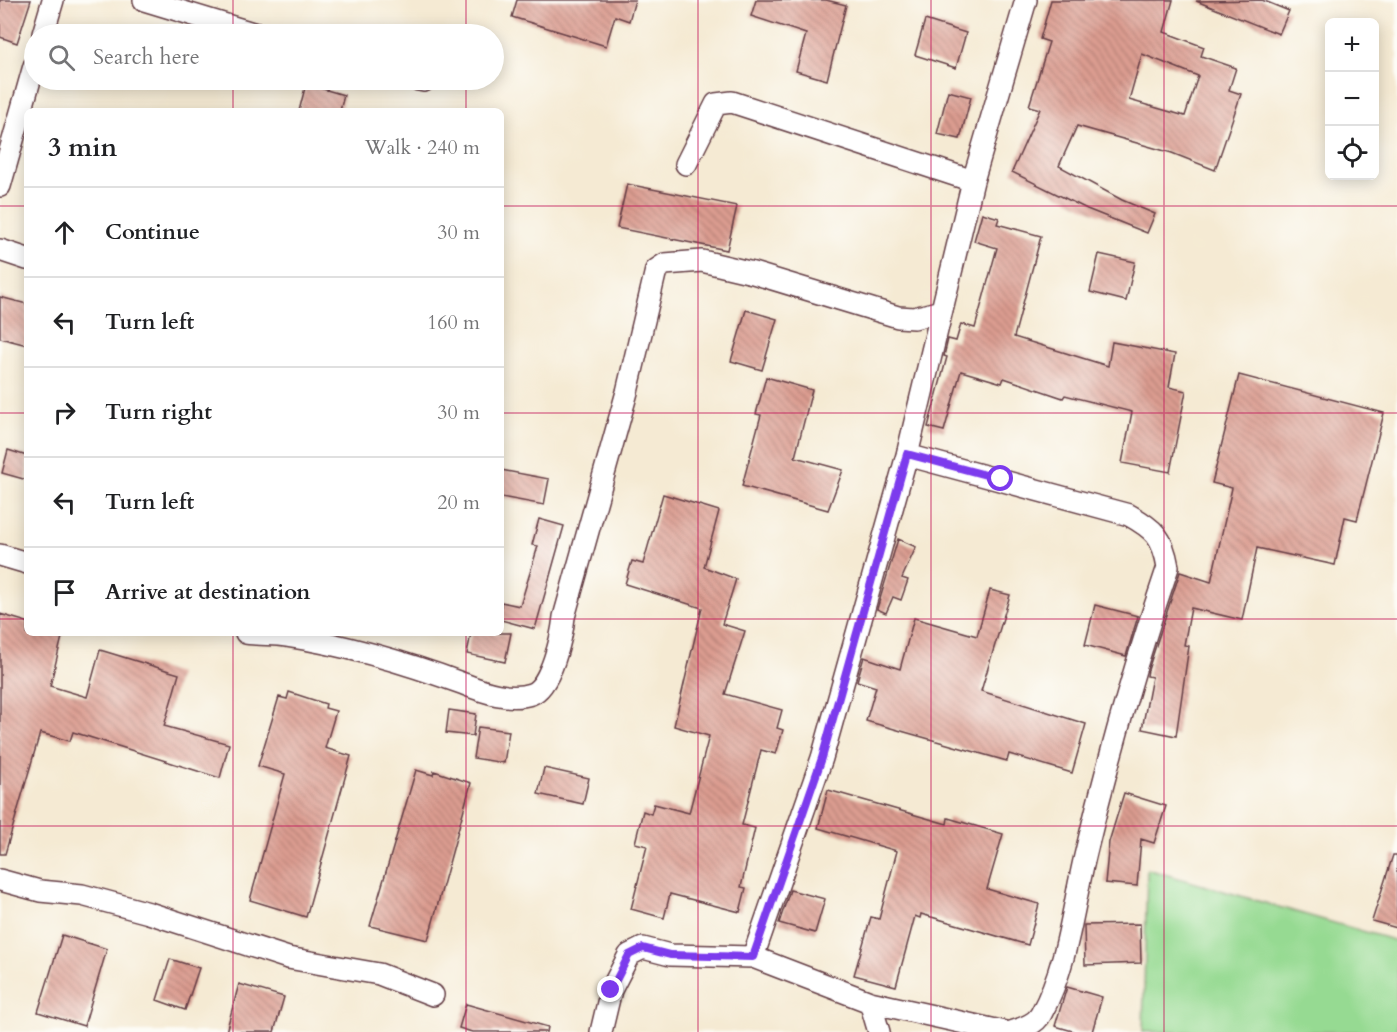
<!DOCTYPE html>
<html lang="en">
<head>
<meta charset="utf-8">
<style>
	body { margin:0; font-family:Cardo,serif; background:#f2f2f2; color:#202124 }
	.controls { position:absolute; right:18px; top:18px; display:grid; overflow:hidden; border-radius:9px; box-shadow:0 3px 15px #0003 }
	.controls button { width:54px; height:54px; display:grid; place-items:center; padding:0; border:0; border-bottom:2px solid #e0e0e0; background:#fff; color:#202124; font:30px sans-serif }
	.stop { position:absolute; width:18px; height:18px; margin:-14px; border:4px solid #7c3aed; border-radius:50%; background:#fff }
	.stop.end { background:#7c3aed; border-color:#fff; box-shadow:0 2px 6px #0008 }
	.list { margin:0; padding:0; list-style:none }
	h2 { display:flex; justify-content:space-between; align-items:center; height:78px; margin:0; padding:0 24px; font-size:26px }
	h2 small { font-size:20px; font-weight:400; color:#757577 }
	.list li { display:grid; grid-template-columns:39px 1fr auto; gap:18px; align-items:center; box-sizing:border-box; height:90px; padding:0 24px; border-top:2px solid #e0e0e0 }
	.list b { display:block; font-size:22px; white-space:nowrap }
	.list em { font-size:20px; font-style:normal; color:#757577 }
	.icon { flex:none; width:33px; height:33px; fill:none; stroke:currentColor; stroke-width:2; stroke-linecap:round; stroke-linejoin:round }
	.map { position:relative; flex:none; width:1397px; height:1032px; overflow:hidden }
	.search { position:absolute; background:#fff; box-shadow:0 3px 15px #0003; left:24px; top:24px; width:480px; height:66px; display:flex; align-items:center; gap:15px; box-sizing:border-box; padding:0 21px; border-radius:33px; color:#757577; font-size:22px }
	.panel { position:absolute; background:#fff; box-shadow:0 3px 15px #0003; left:24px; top:108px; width:480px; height:528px; border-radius:9px }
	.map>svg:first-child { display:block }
	.grass { fill:#96da92; stroke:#707c5e; stroke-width:1.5 }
	.building { fill:url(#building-back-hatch); fill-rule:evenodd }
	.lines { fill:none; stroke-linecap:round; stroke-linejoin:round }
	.minor-casing { stroke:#643d44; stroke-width:24 }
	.minor { stroke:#fff; stroke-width:21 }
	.route { stroke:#7c3aed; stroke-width:8 }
	.grid { fill:none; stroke:#c2185b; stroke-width:1.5; stroke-opacity:0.55 }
</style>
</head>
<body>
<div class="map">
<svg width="1397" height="1032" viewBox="0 0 1397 1032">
	<defs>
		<pattern id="building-back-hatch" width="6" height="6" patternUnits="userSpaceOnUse" patternTransform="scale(1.5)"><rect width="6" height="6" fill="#db9c90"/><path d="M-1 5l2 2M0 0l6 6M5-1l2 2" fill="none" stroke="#b47f76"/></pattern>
	</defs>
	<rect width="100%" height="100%" fill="#fdfcf7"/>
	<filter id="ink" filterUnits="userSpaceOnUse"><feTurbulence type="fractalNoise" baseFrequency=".0167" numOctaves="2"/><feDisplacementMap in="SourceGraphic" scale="12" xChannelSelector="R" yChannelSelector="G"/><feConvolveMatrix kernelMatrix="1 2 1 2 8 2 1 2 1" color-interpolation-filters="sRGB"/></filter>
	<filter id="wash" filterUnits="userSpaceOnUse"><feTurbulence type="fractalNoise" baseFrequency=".008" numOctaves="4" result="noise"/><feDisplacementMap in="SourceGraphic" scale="24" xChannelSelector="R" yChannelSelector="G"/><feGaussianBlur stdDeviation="1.35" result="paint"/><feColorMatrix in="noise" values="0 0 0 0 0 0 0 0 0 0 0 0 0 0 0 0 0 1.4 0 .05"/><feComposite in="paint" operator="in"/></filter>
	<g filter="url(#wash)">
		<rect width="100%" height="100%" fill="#f5ead3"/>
		<path class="grass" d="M1147,869L1397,941V1032H1143Z"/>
		<g id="blocks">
			<path class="building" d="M0,0H31L17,43L0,37Z
				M517,0H635L629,21L615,16L606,46L512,17Z
				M756,0H826L846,5L827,80L796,71L806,34L751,16Z
				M1051,0H1173L1164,32L1204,47L1201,56L1236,68L1229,90L1241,94L1215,170L1172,153L1077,126L1059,166L1122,200L1155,214L1147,233L1087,209L1012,172L1040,109L1029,106L1049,42L1040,39ZM1142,54L1198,76L1185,116L1129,100Z
				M1262,0L1289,11L1279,34L1196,1Z
				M925,20L966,33L956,68L915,55Z
				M306,84L344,95L340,111H299Z
				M948,91L971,97L960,139L937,134Z
				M627,184L737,206L727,250L617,228Z
				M982,213L999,218L997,224L1041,236L1014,337L1108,366L1112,342L1175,354L1169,387L1186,391L1170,472L1122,463L1132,412L1065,395L1063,398L1004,378L1002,383L961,371L944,431L928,427L947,357L944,356L948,339L956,341L961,324L975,328L997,248L974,241Z
				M1099,254L1135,262L1126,301L1090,292Z
				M0,297L27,304V345L0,338Z
				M746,310L777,319L762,370L731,361Z
				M1239,375L1384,413L1357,520L1345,517L1335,565L1257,548L1242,620L1191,608L1184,645L1189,646L1176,736L1142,729L1152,677L1147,676L1148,670L1180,572L1211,582L1232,488L1212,483Z
				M766,377L812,390L795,457L843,470L828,510L742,486L761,415L756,414Z
				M8,450L27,456V480L2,473Z
				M501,470L549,479L544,505L501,497Z
				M663,494L719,511L704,567L736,579L722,624L745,631L725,694L782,710L777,728L783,730L776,754L761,750L742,825L755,828L741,887L746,888L740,912L670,894L664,918L631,909L647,846L635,843L643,811L651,814L654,804L689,813L709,736L674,726L702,608L625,584L632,561L643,564Z
				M539,519L564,526L535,629L501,620V602L520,606L538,546L532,545Z
				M898,539L916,547L902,578L908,580L901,600L893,597L886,613L877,609Z
				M990,590L1010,595L981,691L1086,724L1072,773L1009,754L1007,761L866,721L876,687L857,681L864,657L900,669L914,618L977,636Z
				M1095,605L1138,616L1126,656L1085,645Z
				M0,614L27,622V633H63L50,686L87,697L100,650L179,674L164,726L229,744L220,778L73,732L70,741L40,733L5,854H0Z
				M471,633H511L505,662L467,654Z
				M289,692L326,704L325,708L336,711L325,748L351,756L306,917L250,900L285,774L258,766L279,697L287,699Z
				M449,710L476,714L473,736L446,733Z
				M478,727L509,731L504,763L473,758Z
				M544,768L589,778L583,804L538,794Z
				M416,770L433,775L434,771L471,783L428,940L370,926Z
				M828,790L947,824L948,818L1003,834L987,889L1039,904L1028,945L921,914L920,918L915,916L896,986L854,975L871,917L879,919L897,851L818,828Z
				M1124,793L1166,806L1154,843L1141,839L1137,886L1105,883L1109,842Z
				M1393,855H1397V928L1372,921Z
				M790,890L825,899L815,933L779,923Z
				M1140,924L1141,963L1085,965L1084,925Z
				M62,935L107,949L84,1026L38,1012Z
				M170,959L199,968L185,1010L157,1000Z
				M239,984L284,997L274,1032H226Z
				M1067,987L1102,997L1092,1032H1076L1055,1026Z
				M466,1004L548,1027L547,1032H472L459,1028Z"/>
		</g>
	</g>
	<g filter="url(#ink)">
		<use href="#blocks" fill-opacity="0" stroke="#643d44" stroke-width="1.5"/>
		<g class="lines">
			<g class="minor-casing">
				<path id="minor" d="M144,0L256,34H276
					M43,34L53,0
					M419,80L424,81
					M686,164L716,104L732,102L973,181
					M0,186L34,66
					M0,250L27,259
					M907,455L1129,515C1154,529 1163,537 1168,567C1136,660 1109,756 1086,852C1073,905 1068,965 1041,1014C1036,1024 1021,1029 1011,1032
					M0,555L27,563
					M246,633C260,635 273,634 287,636C347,645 407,663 464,684C484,692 510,701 531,694C551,687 562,636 564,617L627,392L656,270L665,264L702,261L753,273L898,317L914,318L941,311
					M0,880L40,891L82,895L149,913L288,958L379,974L433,995
					M753,957L822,758L907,455L973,181L1026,0
					M870,1002L879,1032
					M601,1032L611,990L629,955L643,948L670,955L753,957L870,1002L1005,1032"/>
			</g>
			<use href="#minor" class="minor"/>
		</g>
	</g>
	<g class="lines" filter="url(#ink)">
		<path class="route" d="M611,990L629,955L643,948L670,955L753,957L822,758L907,454L1001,479"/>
	</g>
	<path class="grid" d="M233,0V34M466,0V34M698,0V1032M931,0V1032M1164,0V1032M233,80V111M466,80V111M0,206H27M501,206H1397M0,413H27M501,413H1397M0,619H27M501,619H1397M233,633V1032M466,633V1032M0,826H1397"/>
</svg>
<div class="controls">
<button>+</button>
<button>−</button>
<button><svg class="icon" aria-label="locate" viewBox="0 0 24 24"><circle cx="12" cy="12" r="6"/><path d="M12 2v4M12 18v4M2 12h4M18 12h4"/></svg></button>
</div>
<div class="stop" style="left:1001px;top:479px"></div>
<div class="stop end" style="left:611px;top:990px"></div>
<div class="search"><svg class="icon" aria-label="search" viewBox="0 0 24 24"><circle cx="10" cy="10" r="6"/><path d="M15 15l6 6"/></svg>Search here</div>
<section class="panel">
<h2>3 min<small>Walk · 240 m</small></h2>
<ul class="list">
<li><svg class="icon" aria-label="ahead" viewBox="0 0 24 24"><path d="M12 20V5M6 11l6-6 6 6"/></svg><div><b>Continue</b></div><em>30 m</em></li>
<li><svg class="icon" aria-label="left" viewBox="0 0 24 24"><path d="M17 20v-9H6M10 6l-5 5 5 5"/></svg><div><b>Turn left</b></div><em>160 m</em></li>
<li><svg class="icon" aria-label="right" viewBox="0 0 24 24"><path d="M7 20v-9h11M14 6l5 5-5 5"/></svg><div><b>Turn right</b></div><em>30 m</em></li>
<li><svg class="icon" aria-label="left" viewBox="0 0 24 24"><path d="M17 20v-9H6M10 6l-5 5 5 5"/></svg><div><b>Turn left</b></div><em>20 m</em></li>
<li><svg class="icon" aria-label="arrive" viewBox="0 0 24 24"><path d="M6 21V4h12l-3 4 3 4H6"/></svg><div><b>Arrive at destination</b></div></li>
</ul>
</section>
</div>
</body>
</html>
